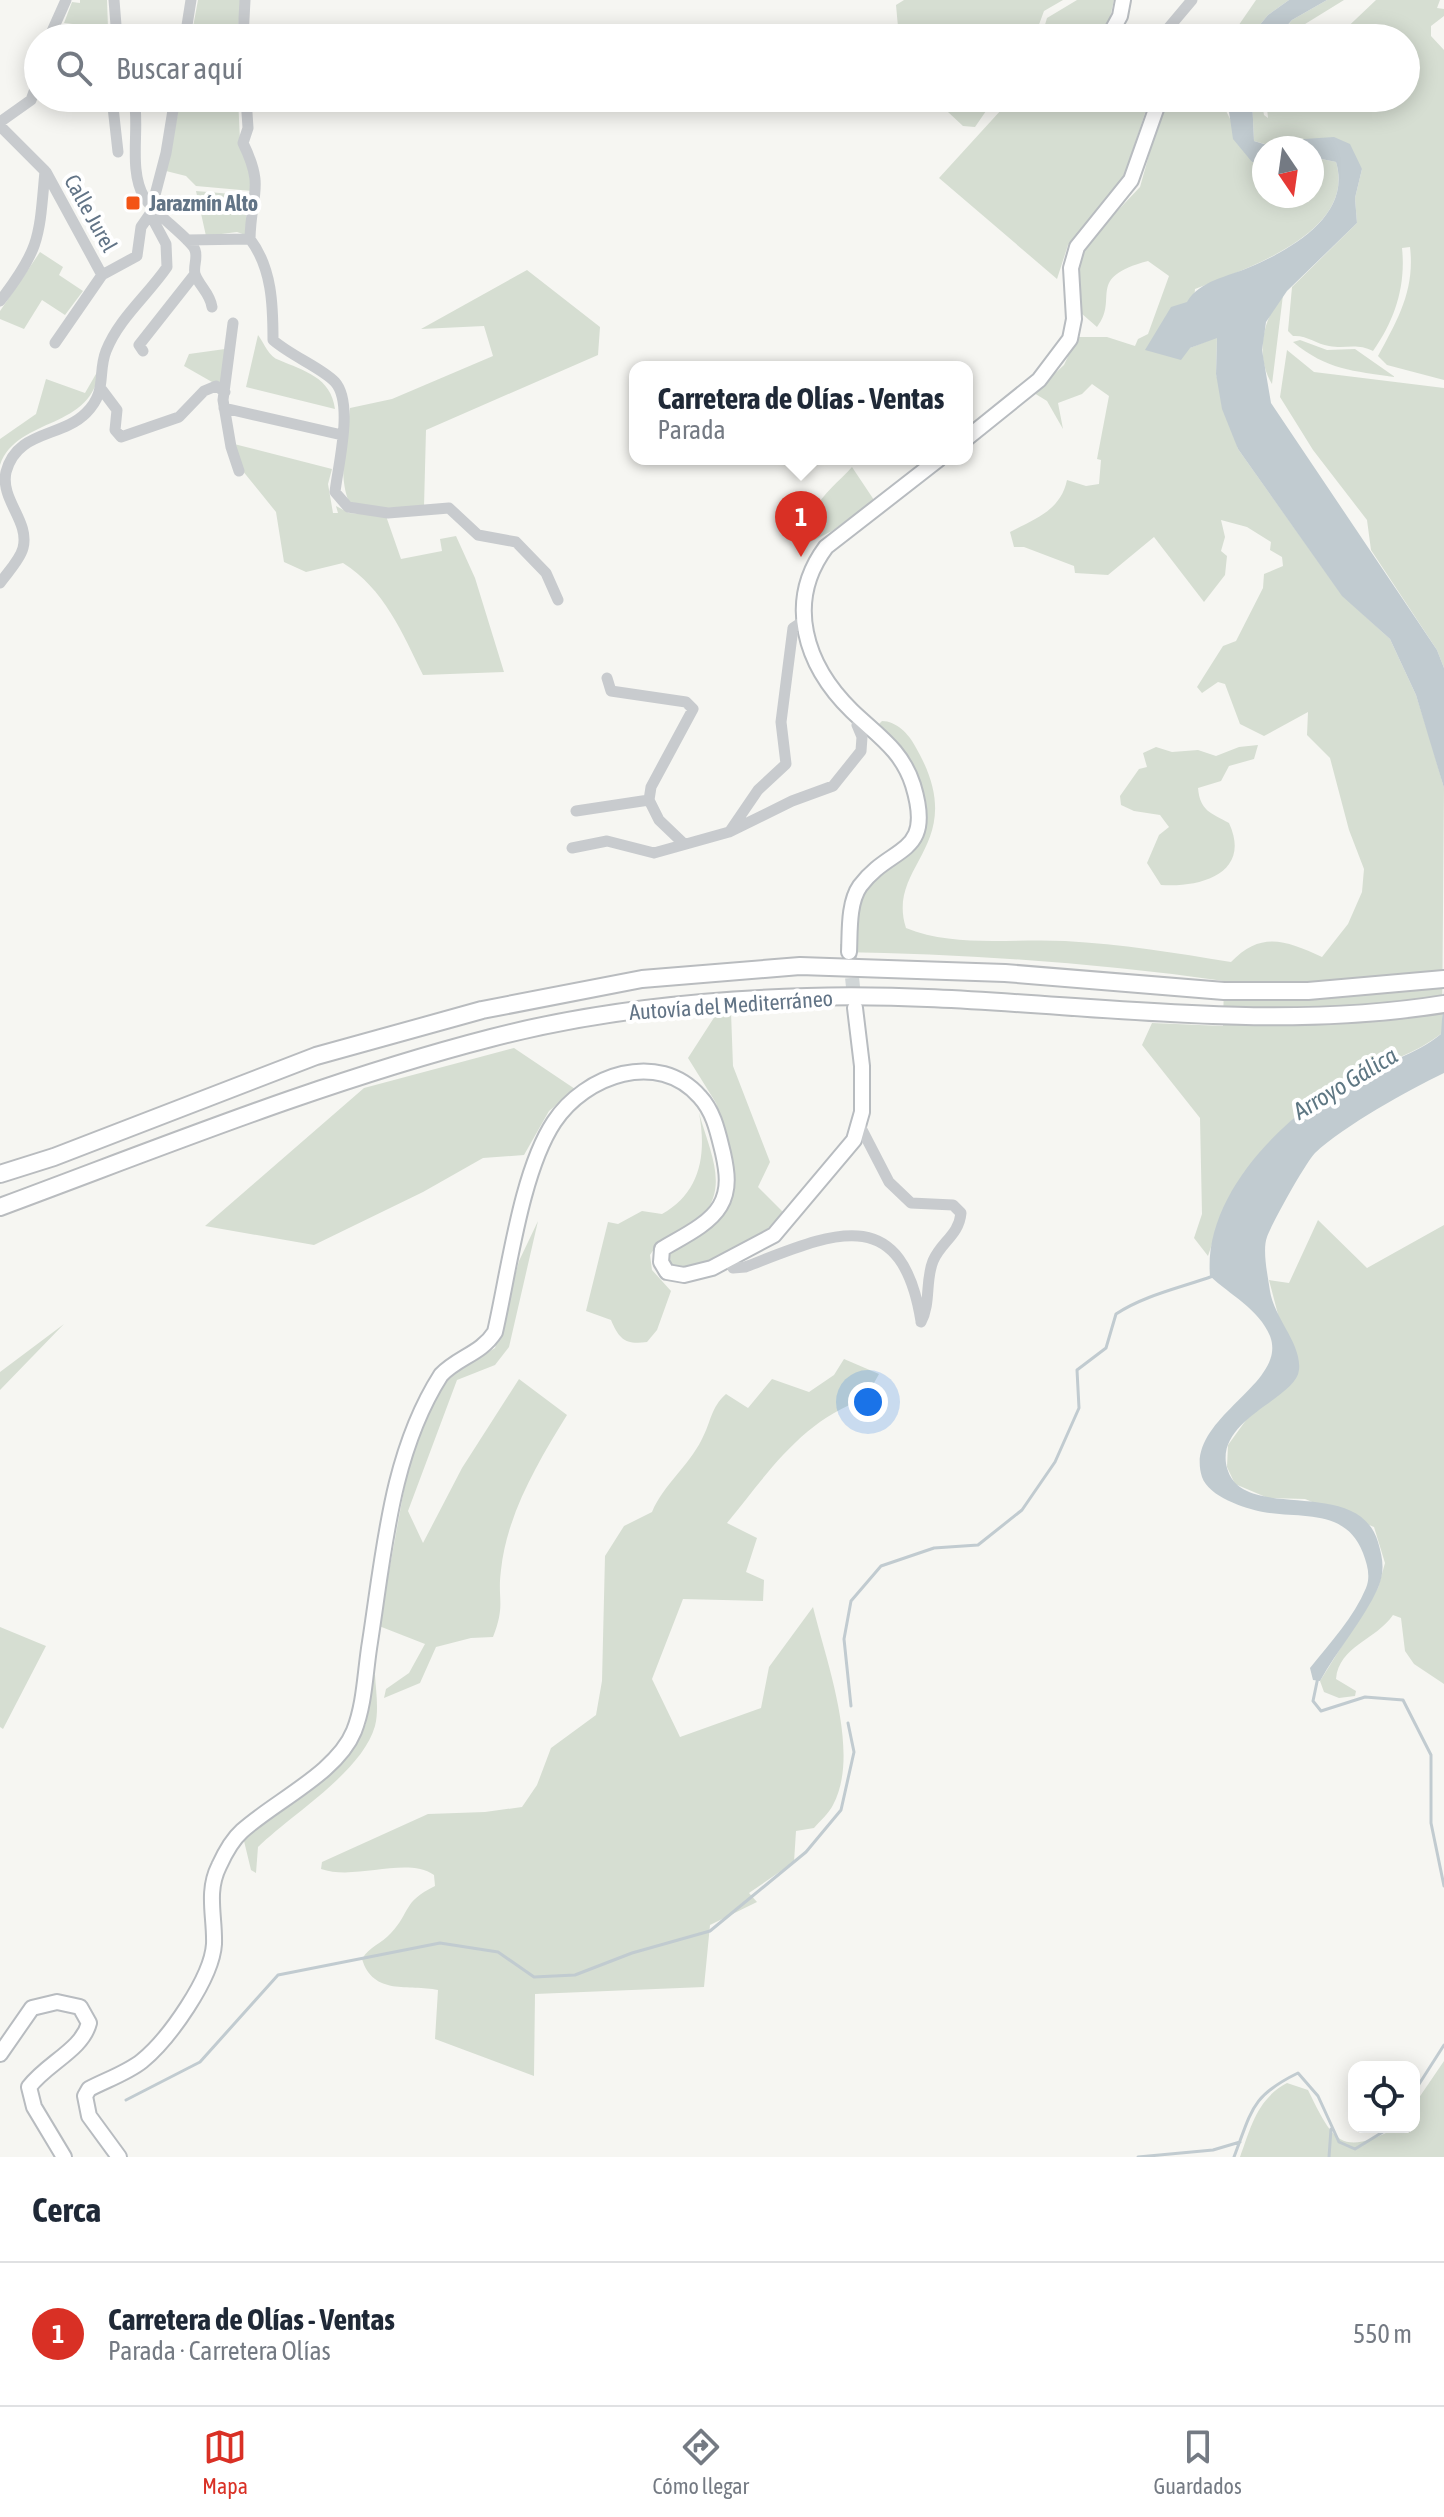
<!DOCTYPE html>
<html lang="es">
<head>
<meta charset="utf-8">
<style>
	body { margin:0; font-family:"Asap Condensed",sans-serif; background:#f2f2f3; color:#1f2937 }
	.controls { position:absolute; right:24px; bottom:24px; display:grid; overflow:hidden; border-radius:16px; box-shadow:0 4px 20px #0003 }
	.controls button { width:72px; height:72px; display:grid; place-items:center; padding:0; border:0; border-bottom:2px solid #e0e1e3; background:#fff; color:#1f2937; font:40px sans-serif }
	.compass { position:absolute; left:1252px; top:136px; width:72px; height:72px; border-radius:50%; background:#fff; box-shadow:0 4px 20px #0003; rotate:167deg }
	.you { position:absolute; left:868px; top:1402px; width:28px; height:28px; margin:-20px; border:6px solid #fff; border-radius:50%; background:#1a73e8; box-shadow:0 0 0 12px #1a73e833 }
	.badge { display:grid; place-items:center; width:52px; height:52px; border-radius:50%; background:#d93025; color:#fff; font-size:26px; font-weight:700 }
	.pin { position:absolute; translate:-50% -66px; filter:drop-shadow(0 2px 4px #0008) }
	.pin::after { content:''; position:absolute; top:42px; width:28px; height:24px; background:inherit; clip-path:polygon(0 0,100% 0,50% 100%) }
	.popup { position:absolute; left:629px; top:361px; width:344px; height:104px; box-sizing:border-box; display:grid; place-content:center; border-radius:16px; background:#fff; filter:drop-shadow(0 2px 6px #0005); font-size:26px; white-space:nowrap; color:#747a83 }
	.popup b { font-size:30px; color:#1f2937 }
	.popup::after { content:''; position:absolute; left:50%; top:100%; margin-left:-16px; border:16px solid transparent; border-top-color:#fff }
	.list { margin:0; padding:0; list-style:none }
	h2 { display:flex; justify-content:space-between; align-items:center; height:104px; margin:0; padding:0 32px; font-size:34px }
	h2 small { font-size:26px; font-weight:400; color:#747a83 }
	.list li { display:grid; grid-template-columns:52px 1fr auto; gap:24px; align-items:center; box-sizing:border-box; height:144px; padding:0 32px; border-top:2px solid #e0e1e3 }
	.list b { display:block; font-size:30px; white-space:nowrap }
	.list p { margin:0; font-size:26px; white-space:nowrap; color:#747a83 }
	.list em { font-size:26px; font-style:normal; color:#747a83 }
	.icon { flex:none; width:44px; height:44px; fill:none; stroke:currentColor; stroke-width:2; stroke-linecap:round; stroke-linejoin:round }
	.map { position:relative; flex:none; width:1444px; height:2157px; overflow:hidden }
	.search { position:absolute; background:#fff; box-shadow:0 4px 20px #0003; left:24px; right:24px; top:24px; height:88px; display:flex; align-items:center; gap:20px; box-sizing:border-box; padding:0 28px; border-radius:44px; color:#747a83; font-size:30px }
	.sheet { height:248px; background:#fff }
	nav { display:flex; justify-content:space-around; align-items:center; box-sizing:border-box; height:112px; border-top:2px solid #e0e1e3; background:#fff; font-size:22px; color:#747a83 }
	nav a { display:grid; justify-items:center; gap:4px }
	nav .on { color:#d93025 }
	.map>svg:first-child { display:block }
	.green { fill:#d6ded2 }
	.water { fill:#c1cbd0 }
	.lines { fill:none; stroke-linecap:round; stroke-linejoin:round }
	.stream { stroke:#c1cbd0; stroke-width:3 }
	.major-tunnel { stroke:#d1d6d7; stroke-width:14; stroke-dasharray:14 7; stroke-linecap:butt }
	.major-casing { stroke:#b8bcc0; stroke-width:18 }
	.highway-casing { stroke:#b9bcbf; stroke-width:20 }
	.minor { stroke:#c8cbce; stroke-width:11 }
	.major { stroke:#fff; stroke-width:14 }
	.highway { stroke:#fff; stroke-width:16 }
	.poi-dot { fill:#f35415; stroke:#fff; stroke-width:3 }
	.labels { text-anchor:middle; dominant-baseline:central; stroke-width:8; stroke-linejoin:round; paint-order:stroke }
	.poi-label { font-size:22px; font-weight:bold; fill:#627486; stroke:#fff; text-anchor:start }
	.street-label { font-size:22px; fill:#627486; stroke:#fff }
	.water-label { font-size:24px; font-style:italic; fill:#5e7783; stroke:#fff }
</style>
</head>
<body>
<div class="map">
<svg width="1444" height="2157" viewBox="0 0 1444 2157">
	<rect width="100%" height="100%" fill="#f6f6f2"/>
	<path class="green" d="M80,0H107L108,28L64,23L72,2L80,3Z
		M198,0H242L236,38H191Z
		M904,0H1063L1044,11L1034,38H899L896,5Z
		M1077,0H1114L1106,35L1103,38H1041L1047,18Z
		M1256,0H1289L1268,15L1249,38H1223L1234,32Z
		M1327,0H1344L1297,29L1290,38H1278L1292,20Z
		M1376,0H1440L1437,8L1444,9V16L1431,26V36L1444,50V380L1387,365L1378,356C1398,319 1415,290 1410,247L1402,248C1406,286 1395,320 1373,351C1357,343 1346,349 1329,346C1316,344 1307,335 1293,336L1288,331L1292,287L1357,223L1355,198L1362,169L1304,139L1279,148L1254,141L1252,98H1261L1264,115L1268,118L1266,98H1406V38H1336Z
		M181,98H238L240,140L251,164L252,191L196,186L186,176L166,171Z
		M933,98H995L975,127L963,126Z
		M1012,98H1150L1120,188L1068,245L1057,279L939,178Z
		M1165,98H1227L1226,111L1252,162H1264V196L1294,202L1299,196H1312V157L1336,162C1357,233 1245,269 1195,289L1190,348L1217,337L1216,374L1238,449L1342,595L1390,639L1416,695L1430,739L1444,788L1442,1033C1416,1054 1384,1062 1355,1077C1281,1114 1232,1179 1208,1256L1194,1238L1202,1214L1200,1118L1142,1045L1152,1023L1223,1026L1224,981C1097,963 969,954 840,952V944L858,943C857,931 855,917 858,906C872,851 948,872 917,786C908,760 899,743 878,725L882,721C896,721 909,734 915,746C973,845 885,863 906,928C955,948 1013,938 1065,941C1121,944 1176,953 1231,962C1261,931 1285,940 1322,957L1348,924L1362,892L1364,869L1349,830L1330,758L1307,735L1308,712L1264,736L1240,724L1225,684L1218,682L1202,693L1197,687L1223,646L1236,641L1263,588L1264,574L1283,566L1282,557L1270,550L1271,542L1247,527L1221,520L1225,537L1221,551L1227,556L1225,575L1204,602L1154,537L1108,575L1075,573L1074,566L1024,547H1014L1010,532C1035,519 1061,510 1067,480L1086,486L1099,484L1101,460L1097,459L1109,396L1092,384L1082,394L1058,403L1063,429L1047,401L1034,393L1064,365L1077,337H1107L1135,346L1138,339L1148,334L1169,276L1148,261C1084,278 1120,298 1097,327L1081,313L1077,265L1086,244L1140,187Z
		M196,191L244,195L248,236L237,232L206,236Z
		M40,252L63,267L59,275L83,291L65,315L42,300L24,329L0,319V311Z
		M527,270L600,327L598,355L426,430L424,507L384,508L349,502C337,473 347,439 350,408L392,399L493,356L484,326L421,329Z
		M1283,295L1272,384C1255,356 1262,319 1283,295Z
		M258,335C264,343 269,357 279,360C304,371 331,377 335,409L246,387Z
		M1300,340L1327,350L1355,349L1395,377C1353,371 1327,370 1293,342Z
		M225,349L221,382H212L184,366L189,354Z
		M1287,350L1314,372L1444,388V668L1437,650L1371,550L1367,520L1313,450L1280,397Z
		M100,367C93,432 18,415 0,465V439L36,414L46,379L85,393Z
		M234,444L332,469L328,484L333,513H338L336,506L349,513L386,516L401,559L442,551L440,539L456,536L475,578L504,672L423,675C402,632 384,589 343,563L306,572L284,562L276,512L242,470Z
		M852,467L874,500L832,531L810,542C803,508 831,490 852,467Z
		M1258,745L1254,759L1229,766L1221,781L1198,788C1200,811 1211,813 1229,823C1252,873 1201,888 1161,885L1147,863L1159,835L1169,827L1160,815L1134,811L1121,805L1120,796L1139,769L1147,767L1143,753L1156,747L1172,752L1198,750L1216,756L1239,747Z
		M731,1012L733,1066L770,1162L758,1187L783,1212C760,1244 717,1260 679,1270L670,1267L667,1257L672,1247L709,1224L730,1156L716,1103L688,1058L717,1013Z
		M514,1048L575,1089L549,1111L524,1155L483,1158L423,1192L314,1245L205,1226L364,1088Z
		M699,1113C711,1156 734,1195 690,1227C674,1238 661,1238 650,1255L652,1270L671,1291L657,1330L647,1342C625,1345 619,1339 611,1320L586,1311L608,1222L618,1224L642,1211L662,1214C700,1193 707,1155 699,1113Z
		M1318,1220L1367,1268L1444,1225V1684L1414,1664L1405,1651L1401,1618L1393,1615C1376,1640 1339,1646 1336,1679L1356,1691L1355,1696L1339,1698L1324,1692L1320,1681L1378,1588L1385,1563L1374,1527L1305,1499L1268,1498L1235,1484L1227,1467L1228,1445L1249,1416L1292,1383L1294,1348L1281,1326L1269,1280L1289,1283Z
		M538,1221L509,1347L495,1365L457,1380L408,1511L423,1543L462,1468L519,1379L567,1415C538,1462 507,1514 501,1570C497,1600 506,1604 493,1637L471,1638L436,1647L420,1683L384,1698L386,1689L409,1673L425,1644L379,1626L408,1468L431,1407L447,1377L495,1348L519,1261Z
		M64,1324L0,1390V1372Z
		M844,1359L879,1374L865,1399C802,1420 768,1473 727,1523L757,1538L746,1572L764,1580L763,1601L683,1599L652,1679L680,1737L761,1708L769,1667L813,1607C826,1661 861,1753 833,1805C829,1813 820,1821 814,1828L796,1831L794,1862L749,1893L757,1902L710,1925L704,1987L535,1994L534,2076L435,2039L438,1990C409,1984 373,1996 362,1959C370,1946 381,1944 391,1933C411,1912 402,1902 435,1886L434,1875C406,1856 356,1881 321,1869L322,1862L428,1814L485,1812L522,1807L537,1785L551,1748L596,1715L602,1681L605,1556L624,1526L652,1512C664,1484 688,1467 702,1439C711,1422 711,1407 726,1394L748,1408L772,1379L809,1392L834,1375Z
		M0,1627L46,1646L3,1729L0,1727Z
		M370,1674L375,1675C376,1691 379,1710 375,1726C362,1772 292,1814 258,1847L256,1873L251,1870L244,1841L252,1829L347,1754L366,1724Z
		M1444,2061V2157H1240C1251,2127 1257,2099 1287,2083L1308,2090C1334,2143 1341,2157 1398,2127H1414V2105Z"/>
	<path class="water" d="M1289,0H1327L1292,20L1276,38H1249L1268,15Z
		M1227,98H1252L1254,141L1277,148H1264V162H1252L1233,139Z
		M1334,137L1350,144L1362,169L1355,198L1357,223L1287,291L1266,322L1262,350L1271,403L1437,650L1444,668V788L1416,695L1390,639L1342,596L1238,449L1222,409L1216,374L1217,338L1190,348L1181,360L1145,350L1171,307L1187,302C1200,280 1228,277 1250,267C1292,249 1352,215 1336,162L1312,157V148H1279L1304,139Z
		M1444,990V1073C1408,1090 1344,1126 1315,1153C1306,1162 1272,1223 1267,1237C1262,1250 1268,1277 1270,1291C1274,1318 1302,1344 1299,1370C1296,1399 1214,1419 1227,1468C1243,1525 1357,1473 1378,1542C1383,1559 1385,1571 1378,1588C1363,1621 1337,1650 1320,1681L1313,1680L1310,1668C1330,1643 1354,1617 1366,1588C1371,1576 1367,1564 1363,1553C1346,1508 1301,1519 1263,1512C1244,1508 1209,1497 1202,1477C1183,1418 1289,1385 1270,1336C1259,1309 1230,1295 1210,1276C1203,1194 1286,1112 1354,1078C1384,1062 1416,1055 1441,1034Z"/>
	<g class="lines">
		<path class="stream" d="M1318,1677L1313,1701L1321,1711L1365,1697L1403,1700L1431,1755V1823L1444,1886
			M851,1706L844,1639L851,1601L881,1566L934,1548L978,1545L1022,1510L1055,1462L1079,1408L1077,1370L1106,1348L1116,1314C1145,1295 1180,1288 1213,1276
			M1414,2092L1444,2045
			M126,2100L200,2062L278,1975L440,1943L498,1952L534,1977L575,1975L632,1953L710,1931L806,1852L841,1810L854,1752L848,1723
			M1138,2157L1213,2150L1240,2142
			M1234,2157C1252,2110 1251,2096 1298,2073L1318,2096L1339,2142L1355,2149L1391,2127
			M1329,2157L1331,2129"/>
		<path class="major-tunnel" d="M850,957L855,1007"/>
		<g class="major-casing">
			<path id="major" d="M1108,38L1120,16L1123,0
				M967,438L1039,380L1070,339L1074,319L1071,268L1077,247L1131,180L1160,98
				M849,952C850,933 848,903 860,886C891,844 935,857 913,785C902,750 877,735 852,711C805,665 785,602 826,547L939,459
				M0,2054L32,2008L57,2002L80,2007L89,2023C82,2050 47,2063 29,2087L34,2107L64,2157
				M119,2157L89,2116L85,2096L89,2089C106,2080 127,2073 142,2061C169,2039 212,1978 214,1944C215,1917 206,1892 219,1866C224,1855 233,1839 242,1831C275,1801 337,1773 354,1731C365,1703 365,1672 370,1642C384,1552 391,1453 441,1375C458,1357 481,1354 495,1332C509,1271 521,1172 554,1122C585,1075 658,1049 700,1097C714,1112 718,1133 723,1153C727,1171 730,1189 720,1206C709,1225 680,1238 662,1249L661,1262L667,1272L684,1275L712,1268L774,1235L854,1140L862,1112V1066L855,1008"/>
		</g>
		<g class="highway-casing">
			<path id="highway" d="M0,1174L54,1157L316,1056L482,1010L642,979L800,966L1005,973L1224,991H1308L1444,979
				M0,1207C162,1147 324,1081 491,1038C594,1011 701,1000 807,997C1019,990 1233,1038 1444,1004"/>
		</g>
		<path class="minor" d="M114,0L117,38
			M49,38L66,0
			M185,38L191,0
			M243,38L245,0
			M1160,38L1192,0
			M112,98L118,152
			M134,98C140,128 128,169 144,197C152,212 191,239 195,250C198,258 193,266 195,274C199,286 210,293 212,307
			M246,98L248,128L243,143C265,188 251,193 250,239
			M0,122L31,100L38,81
			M0,126L45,171C39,237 41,248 0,301
			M46,172L102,275L55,343
			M187,240L250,239C272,268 273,305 273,340C291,356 322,368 335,382C354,403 338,465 335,492L348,507L388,513L449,508L478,535L516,542L546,573L558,600
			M102,275L137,256L141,227L150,214
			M233,323L223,400L231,447L239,471
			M143,351L139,345L195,274
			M102,390L117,410L115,430L121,437L179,417L204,391L216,386L225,392
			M224,408L342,435
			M0,583C7,573 20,560 23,548C30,521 0,500 6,472C17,430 61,438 86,413C108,391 97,374 106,351C119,318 148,295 167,267L166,244L150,214L166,153L175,98
			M607,678L611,691L686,702L693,709L651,787L649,800
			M576,811L649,800L659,820L683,843
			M730,831L758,790L786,764L781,722L793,628L802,622
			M572,848L607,841L654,853L729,832L792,801L833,786L861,751L862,737L857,725L862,719
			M859,1124L889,1182L911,1203L953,1205L961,1213C959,1235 941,1242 933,1261C925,1281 931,1303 921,1322
			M729,1260L733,1268L745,1267C829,1235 901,1198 921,1321"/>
		<use href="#major" class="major"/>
		<use href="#highway" class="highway"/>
	</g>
	<rect class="poi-dot" x="125" y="195" width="16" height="16" rx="4"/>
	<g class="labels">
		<g class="poi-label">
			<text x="149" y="203">Jarazmín Alto</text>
		</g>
		<g class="street-label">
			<text transform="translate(91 213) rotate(61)">Calle Jurel</text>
			<text transform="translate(731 1005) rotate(-4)">Autovía del Mediterráneo</text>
		</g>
		<g class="water-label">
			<text transform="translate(1345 1083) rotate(-31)">Arroyo Gálica</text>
		</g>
	</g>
</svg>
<div class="controls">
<button><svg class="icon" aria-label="locate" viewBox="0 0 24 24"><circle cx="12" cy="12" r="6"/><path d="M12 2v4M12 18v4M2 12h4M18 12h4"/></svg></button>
</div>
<svg class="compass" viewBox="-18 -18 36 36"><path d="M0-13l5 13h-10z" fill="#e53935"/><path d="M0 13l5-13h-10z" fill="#747a83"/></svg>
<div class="you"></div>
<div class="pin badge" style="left:801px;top:557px">1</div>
<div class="popup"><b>Carretera de Olías - Ventas</b>Parada</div>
<div class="search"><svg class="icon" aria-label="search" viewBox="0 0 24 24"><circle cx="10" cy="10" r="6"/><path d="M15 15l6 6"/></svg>Buscar aquí</div>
</div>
<section class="sheet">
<h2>Cerca<small></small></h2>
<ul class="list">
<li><span class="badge">1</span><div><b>Carretera de Olías - Ventas</b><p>Parada · Carretera Olías</p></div><em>550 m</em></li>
</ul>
</section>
<nav>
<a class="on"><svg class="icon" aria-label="map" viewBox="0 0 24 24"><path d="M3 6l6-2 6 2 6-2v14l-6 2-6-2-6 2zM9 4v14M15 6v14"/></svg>Mapa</a>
<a><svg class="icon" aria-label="directions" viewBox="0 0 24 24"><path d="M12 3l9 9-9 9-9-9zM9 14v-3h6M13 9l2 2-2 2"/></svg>Cómo llegar</a>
<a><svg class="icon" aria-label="saved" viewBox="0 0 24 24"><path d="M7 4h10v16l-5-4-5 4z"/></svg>Guardados</a>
</nav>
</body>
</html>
